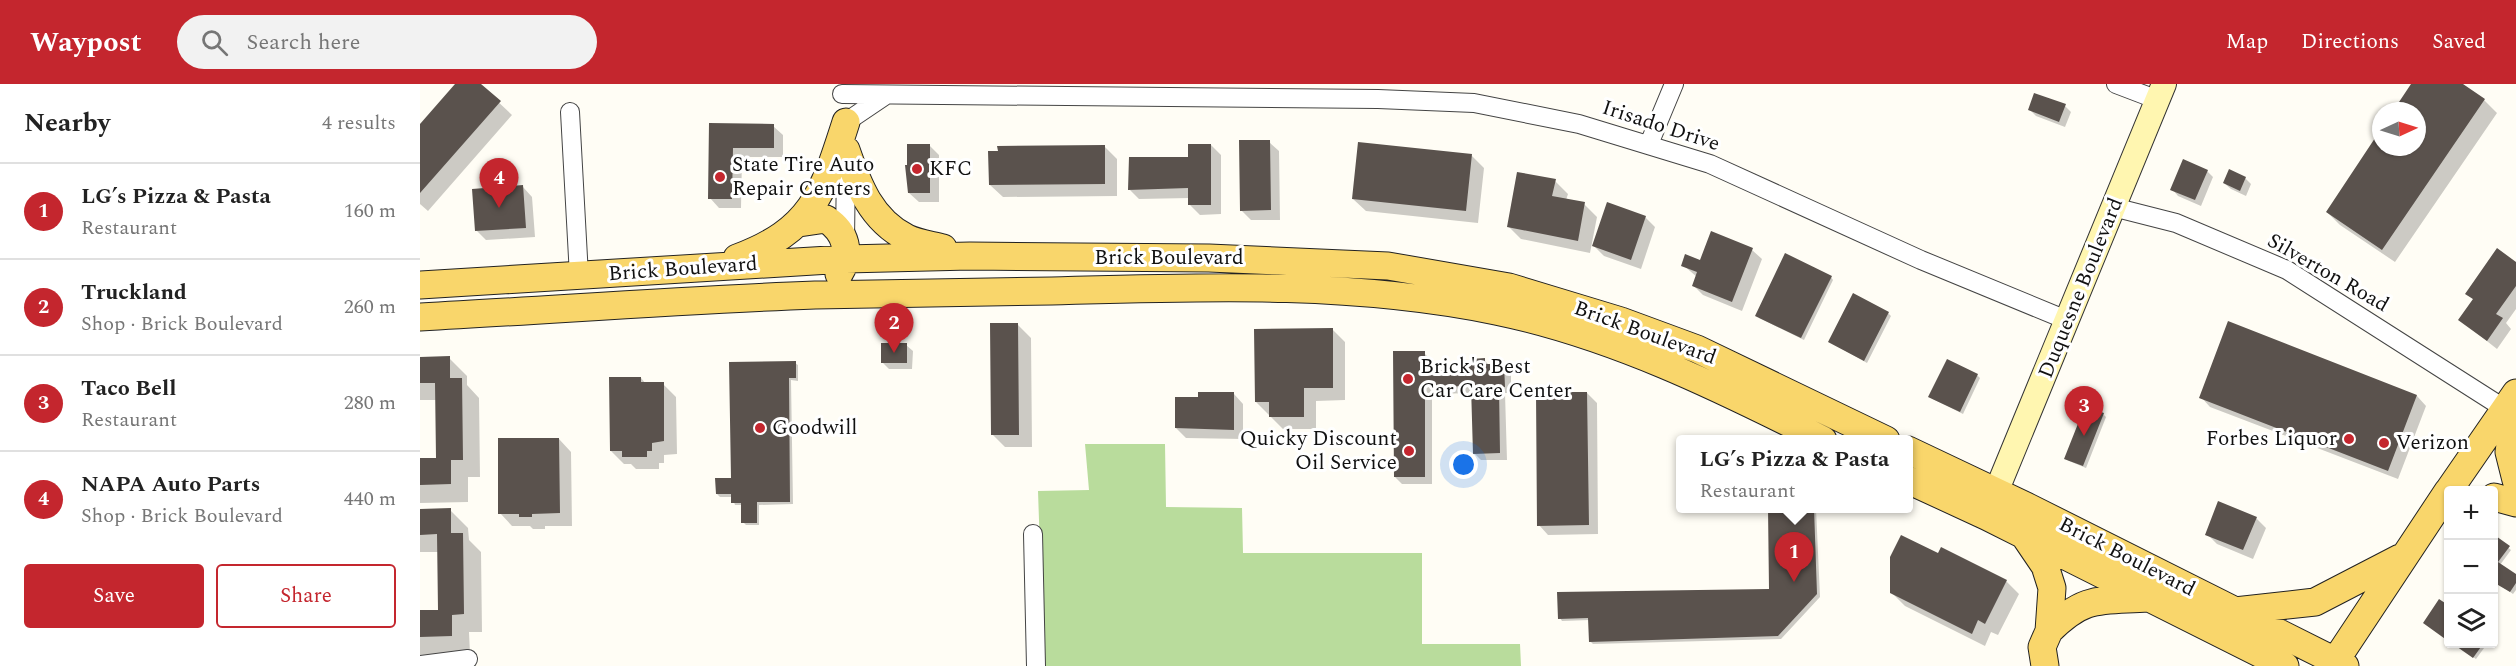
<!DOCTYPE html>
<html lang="en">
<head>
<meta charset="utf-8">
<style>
	body { margin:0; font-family:Spectral,serif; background:#f2f2f2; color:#222 }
	.controls { position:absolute; right:18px; bottom:18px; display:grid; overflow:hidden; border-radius:6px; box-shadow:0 2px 4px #0004 }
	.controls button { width:54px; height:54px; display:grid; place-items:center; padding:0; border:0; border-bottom:2px solid #e0e0e0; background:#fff; color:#222; font:30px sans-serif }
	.compass { position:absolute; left:1952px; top:18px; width:54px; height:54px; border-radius:50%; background:#fff; box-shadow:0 2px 4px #0004; rotate:86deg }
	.you { position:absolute; left:1044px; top:381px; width:21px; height:21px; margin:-15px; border:4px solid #fff; border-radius:50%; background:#1a73e8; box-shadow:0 0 0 9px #1a73e833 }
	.badge { display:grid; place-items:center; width:39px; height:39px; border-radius:50%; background:#c4262e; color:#fff; font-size:20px; font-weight:700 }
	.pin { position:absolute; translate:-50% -50px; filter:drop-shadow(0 2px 3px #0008) }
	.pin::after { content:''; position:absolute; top:32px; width:21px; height:18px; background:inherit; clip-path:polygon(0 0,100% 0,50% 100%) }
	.popup { position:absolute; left:1256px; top:351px; width:237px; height:78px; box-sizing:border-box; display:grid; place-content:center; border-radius:6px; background:#fff; filter:drop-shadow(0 2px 4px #0005); font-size:20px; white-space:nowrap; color:#767676 }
	.popup b { font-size:22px; color:#222 }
	.popup::after { content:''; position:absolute; left:50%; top:100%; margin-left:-12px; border:12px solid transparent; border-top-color:#fff }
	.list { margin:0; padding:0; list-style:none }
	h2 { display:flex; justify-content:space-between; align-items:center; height:78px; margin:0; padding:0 24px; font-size:26px }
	h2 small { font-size:20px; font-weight:400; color:#767676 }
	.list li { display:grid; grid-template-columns:39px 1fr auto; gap:18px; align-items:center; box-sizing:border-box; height:96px; padding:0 24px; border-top:2px solid #e0e0e0 }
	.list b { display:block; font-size:22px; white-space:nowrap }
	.list p { margin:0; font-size:20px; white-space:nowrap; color:#767676 }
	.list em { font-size:20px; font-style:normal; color:#767676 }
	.actions { display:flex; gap:12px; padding:18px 24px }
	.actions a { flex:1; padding:14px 0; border:2px solid #c4262e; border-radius:6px; text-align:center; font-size:21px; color:#c4262e }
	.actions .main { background:#c4262e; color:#fff }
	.icon { flex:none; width:33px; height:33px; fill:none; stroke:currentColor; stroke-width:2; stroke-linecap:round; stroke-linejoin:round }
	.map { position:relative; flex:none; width:2096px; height:582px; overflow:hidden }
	header { display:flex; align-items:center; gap:36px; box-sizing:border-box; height:84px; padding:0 30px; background:#c4262e; color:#fff }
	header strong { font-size:28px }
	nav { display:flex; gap:33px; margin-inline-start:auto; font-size:21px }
	.search { width:420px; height:54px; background:#f2f2f2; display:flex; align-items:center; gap:15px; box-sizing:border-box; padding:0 21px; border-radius:33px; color:#767676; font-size:22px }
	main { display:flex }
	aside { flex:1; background:#fff }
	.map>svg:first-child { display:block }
	.forest { fill:#b9dc9c }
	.shadow { fill:#0003 }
	.building { fill:#5a524d }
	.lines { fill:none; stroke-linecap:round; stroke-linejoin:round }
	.street-casing { stroke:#444; stroke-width:20 }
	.secondary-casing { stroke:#333; stroke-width:26 }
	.primary-casing { stroke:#222; stroke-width:29 }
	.street { stroke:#fff; stroke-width:18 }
	.secondary { stroke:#fff6b0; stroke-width:24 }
	.primary { stroke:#f9d66b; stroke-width:27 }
	.poi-dot { fill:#c4262e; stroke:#fff; stroke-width:2 }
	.labels { text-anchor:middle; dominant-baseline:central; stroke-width:6; stroke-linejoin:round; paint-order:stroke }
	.street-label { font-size:21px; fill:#111; stroke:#fff }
	.poi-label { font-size:21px; fill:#111; stroke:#fff; text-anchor:start }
</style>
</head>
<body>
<header>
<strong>Waypost</strong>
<div class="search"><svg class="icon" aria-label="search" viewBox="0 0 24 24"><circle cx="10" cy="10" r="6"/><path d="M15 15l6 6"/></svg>Search here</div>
<nav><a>Map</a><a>Directions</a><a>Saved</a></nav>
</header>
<main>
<aside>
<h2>Nearby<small>4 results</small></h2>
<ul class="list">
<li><span class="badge">1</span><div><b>LG’s Pizza &amp; Pasta</b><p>Restaurant</p></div><em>160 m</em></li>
<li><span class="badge">2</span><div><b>Truckland</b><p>Shop · Brick Boulevard</p></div><em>260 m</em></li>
<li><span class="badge">3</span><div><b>Taco Bell</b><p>Restaurant</p></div><em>280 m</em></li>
<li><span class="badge">4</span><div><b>NAPA Auto Parts</b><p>Shop · Brick Boulevard</p></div><em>440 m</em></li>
</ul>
<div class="actions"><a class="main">Save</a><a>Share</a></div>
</aside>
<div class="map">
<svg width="2096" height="582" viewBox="0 0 2096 582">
	<rect width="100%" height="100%" fill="#fffdf5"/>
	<path class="forest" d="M665,360H745L746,423L822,424L823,469H1002V560H1100L1101,582H624L618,407L669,406Z"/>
	<path class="shadow" d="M37,0H59L92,31L8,127L0,120V42Z
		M1993,0H2040L2064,16L2077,29L1975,178L1920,141L1907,128L1961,48V63H1997V27H1975Z
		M1645,22L1651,28L1645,43L1616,32L1610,26Z
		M290,41L353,42L363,51V73H322L321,124H299L290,114Z
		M849,58L859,67L860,136H831L821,126Z
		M509,61L519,71V118H499L489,109V82Z
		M791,61L801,71V130L780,131L770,121V114L719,115L710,106L770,75Z
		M684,62L697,75V112L583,113L570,101Z
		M1051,71L1064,84L1058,139L946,127L933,115Z
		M1787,87L1793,93L1781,122L1758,112L1752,105Z
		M1825,94L1831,100L1826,112L1811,105L1804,99Z
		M1135,97L1148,110L1146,116L1164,120L1177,133L1170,169L1101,155L1088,142Z
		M103,103L112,113L115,153L66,156L56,146Z
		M1225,133L1235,143L1221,185L1184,172L1174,162Z
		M1292,149L1332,166L1342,175L1322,227L1283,211L1274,202L1277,193L1263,181L1281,178Z
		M2096,180V225L2086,239L2091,245L2077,265L2040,236L2054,216L2047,210Z
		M1411,193L1413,196L1384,256L1339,234Z
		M1468,229L1471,232L1447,279L1410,258Z
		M598,241L611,254L612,363H585L572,350Z
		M912,245L925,258V316L896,317V345H863L836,318Z
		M486,261L493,267L492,285H469L463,279Z
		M1004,269L1011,276V288L1041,287L1064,276L1070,282L1083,281L1091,288V309H1085L1087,376H1061L1054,369L1053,309L1012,310V400H982L975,393Z
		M0,274H29L47,292V301L59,314L60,393H48V418L0,419V376L18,375L17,316H0Z
		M375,279L378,281V297L371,296L373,420L339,421V441H326L323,438V421H315L312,413H300L297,410L312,395Z
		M1557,291L1560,294L1543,330L1513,315Z
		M221,294L226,300H243L256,313L257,370L244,371V379H239V385H216L211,380H204L191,367Z
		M1167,309L1177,319L1178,450L1128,451L1119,441Z
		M814,310L823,320V355L766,354L756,344L779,315Z
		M1997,312L2006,322L1978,395L1790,323L1781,313Z
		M1683,330L1686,333L1666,384L1649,377L1646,375Z
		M139,355L151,368L152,442H125V445H113L110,442H92L80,429Z
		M1350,424H1396L1400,513L1361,555L1173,560L1170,557V536L1142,537L1140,534L1351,507Z
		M0,426H30L48,444L49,456L61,468L62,548H49L50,570L0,571V528H19V468H0Z
		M1836,434L1846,444L1833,475L1797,460L1787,450Z
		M2074,452L2091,466L2080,481L2096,491V506L2093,510L2074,497Z
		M1519,471L1586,497L1599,510L1578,551L1571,548L1565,562L1485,522L1472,509Z
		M2034,560H2067L2056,575Z"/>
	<path class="building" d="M35,0H61L81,17L0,109V40Z
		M1991,0H2043L2065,15L1962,166L1906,128L1961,45V63H1997V27H1973Z
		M1614,9L1646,20L1639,38L1608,26Z
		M289,39L354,40V64H313L312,115H288Z
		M819,56H850L851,126L820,127Z
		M938,58L1052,70L1046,127L932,115Z
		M487,60H510V109H488L485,81H487Z
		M768,60H791V121H768V104L708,106L709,73H768Z
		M685,61V100L569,101L568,67H578L577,62Z
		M1763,75L1788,86L1775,116L1750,106Z
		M1809,85L1826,93L1820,107L1803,99Z
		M1097,88L1136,95L1132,112L1165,118L1158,157L1087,143Z
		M103,101L106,144L55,147L52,105Z
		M1187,118L1226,132L1211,176L1172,162Z
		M1291,147L1333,164L1312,218L1272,202L1277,188L1261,182L1265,170L1280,176Z
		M2077,164L2096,178V202L2076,230L2083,234L2067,257L2038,236L2053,215L2045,210Z
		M1365,169L1412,192L1381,254L1335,232Z
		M1433,209L1469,228L1444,277L1408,258Z
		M1808,237L1997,311L1968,387L1779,314Z
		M570,239H598L599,351H571Z
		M913,244V304H884V333H849V318H835L834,245Z
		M461,259H487V279H461Z
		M973,267H1005V286H1039V280H1051V275L1065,274V280H1084L1085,303H1079L1080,369L1053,370L1051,302L1005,303V393H974Z
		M30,272V294H42L43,376H31V400L0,401V374H16L15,299H0V273Z
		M1527,275L1558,290L1540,328L1508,313Z
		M376,277V294H369L370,418H337V439H321V419H311V410H296L295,394H311L309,278Z
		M189,293H221V298H244V357L232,359V367H227V373H202V367H190Z
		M778,308H814V346L755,344V313H778Z
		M1116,308H1167L1169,441L1117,442Z
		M1665,322L1684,329L1663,382L1644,375Z
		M78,354H139L140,429L112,430V433H99V430H78Z
		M1798,417L1837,433L1823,466L1785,451Z
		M31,424V449H43L44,530L32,531V552L0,553V526H18L17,450L0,451V425Z
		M1348,424H1394L1397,510L1358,552L1169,558L1168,534L1138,535L1137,508L1349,505Z
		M2073,450L2090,462L2078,478L2096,490V499L2090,508L2073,498Z
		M1481,451L1518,469L1521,463L1587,496L1565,540L1558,536L1552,550L1470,509V473Z
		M2019,515L2028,521V557L2003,539Z
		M2033,560H2063L2053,574Z"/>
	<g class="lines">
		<g class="street-casing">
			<path id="street" d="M1696,0L1738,16
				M422,10L958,15L1054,19L1159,40L1290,80L1501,176L1649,237
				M150,28L159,192
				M426,38L466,11
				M1229,60L1254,0
				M1693,123L1756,139L1867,186L2085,325
				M425,156L426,79
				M613,450L616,582
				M0,581L48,575"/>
		</g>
		<g class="secondary-casing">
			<path id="secondary" d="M1576,408L1744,0"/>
		</g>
		<g class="primary-casing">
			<path id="primary" d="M426,66C438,101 451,136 487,154C497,159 512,161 523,164
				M379,139L406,135C426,148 432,169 419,190
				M317,174C392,146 403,110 426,38
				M0,201L426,175L550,172L789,174L968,182L1089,203L1201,237L1277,265L1466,356
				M0,233C132,226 263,216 395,211C474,209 553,208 632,207C781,203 930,197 1076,227C1192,251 1298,303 1403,356
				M2096,322L2089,368L2096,396
				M1488,366L1608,423L1925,582
				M1488,396L1566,432L1865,582
				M2029,406L2096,309
				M2074,413L2096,419
				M1606,454L1625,482L1632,504L1629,547L1622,563L1625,582
				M1815,527L1895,518L1980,474
				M1629,547C1665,511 1680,517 1728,514
				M1912,582L2028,407"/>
		</g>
		<use href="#street" class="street"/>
		<use href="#secondary" class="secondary"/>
		<use href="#primary" class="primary"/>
	</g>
	<g class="poi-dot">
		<circle cx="497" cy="85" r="6"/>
		<circle cx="300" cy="93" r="6"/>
		<circle cx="988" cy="295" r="6"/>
		<circle cx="340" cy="344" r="6"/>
		<circle cx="1929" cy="355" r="6"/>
		<circle cx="1964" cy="359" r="6"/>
		<circle cx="989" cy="367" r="6"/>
	</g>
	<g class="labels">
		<g class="street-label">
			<text transform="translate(1241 42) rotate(18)">Irisado Drive</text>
			<text x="749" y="174">Brick Boulevard</text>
			<text transform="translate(263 185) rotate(-4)">Brick Boulevard</text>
			<text transform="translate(1908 189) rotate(30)">Silverton Road</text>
			<text transform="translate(1661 204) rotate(-68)">Duquesne Boulevard</text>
			<text transform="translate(1225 249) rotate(20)">Brick Boulevard</text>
			<text transform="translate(1707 473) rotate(27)">Brick Boulevard</text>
		</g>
		<g class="poi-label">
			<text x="312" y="81">State Tire Auto<tspan x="312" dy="24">Repair Centers</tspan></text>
			<text x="509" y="85">KFC</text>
			<text x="1000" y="283">Brick's Best<tspan x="1000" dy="24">Car Care Center</tspan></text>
			<text x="352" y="344">Goodwill</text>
			<text x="977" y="355" text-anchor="end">Quicky Discount<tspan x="977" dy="24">Oil Service</tspan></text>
			<text x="1917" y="355" text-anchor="end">Forbes Liquor</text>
			<text x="1976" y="359">Verizon</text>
		</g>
	</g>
</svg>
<div class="controls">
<button>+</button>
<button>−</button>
<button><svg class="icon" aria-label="layers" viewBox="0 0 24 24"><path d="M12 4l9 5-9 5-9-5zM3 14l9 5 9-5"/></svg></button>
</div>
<svg class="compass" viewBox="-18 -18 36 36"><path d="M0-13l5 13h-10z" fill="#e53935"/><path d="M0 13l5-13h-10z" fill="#767676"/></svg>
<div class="you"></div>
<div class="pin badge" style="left:1374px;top:498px">1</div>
<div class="popup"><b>LG’s Pizza &amp; Pasta</b>Restaurant</div>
<div class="pin badge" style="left:474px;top:269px">2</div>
<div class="pin badge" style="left:1664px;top:352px">3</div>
<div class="pin badge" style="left:79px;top:124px">4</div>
</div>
</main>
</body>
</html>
